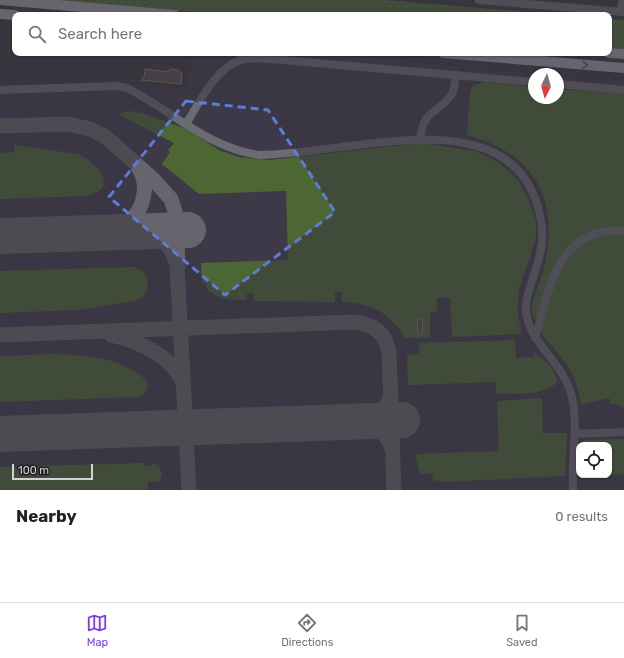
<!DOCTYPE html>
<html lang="en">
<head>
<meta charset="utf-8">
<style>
	body { margin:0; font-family:Rubik,sans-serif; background:#f2f2f2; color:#222 }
	.controls { position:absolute; right:12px; bottom:12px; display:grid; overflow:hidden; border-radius:8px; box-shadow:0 1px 3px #0004 }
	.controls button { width:36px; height:36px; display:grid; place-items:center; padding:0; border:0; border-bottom:1px solid #e0e0e0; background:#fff; color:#222; font:20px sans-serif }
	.compass { position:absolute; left:528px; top:68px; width:36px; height:36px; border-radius:50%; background:#fff; box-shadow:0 1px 3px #0004; rotate:185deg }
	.scale { position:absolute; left:12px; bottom:10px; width:81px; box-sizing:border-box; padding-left:4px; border:2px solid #d2d1d7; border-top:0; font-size:11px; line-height:14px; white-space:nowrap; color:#d2d1d7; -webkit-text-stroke:3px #1f1e22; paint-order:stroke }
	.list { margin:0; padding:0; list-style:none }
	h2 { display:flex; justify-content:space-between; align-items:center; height:52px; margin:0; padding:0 16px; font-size:17px }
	h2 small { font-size:13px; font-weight:400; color:#767676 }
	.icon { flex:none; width:22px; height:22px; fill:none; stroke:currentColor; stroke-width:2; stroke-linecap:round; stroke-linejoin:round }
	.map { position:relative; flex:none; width:624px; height:490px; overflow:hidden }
	.search { position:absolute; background:#fff; box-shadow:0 1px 3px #0004; left:12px; right:12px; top:12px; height:44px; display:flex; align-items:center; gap:10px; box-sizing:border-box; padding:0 14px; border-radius:8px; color:#767676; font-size:15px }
	.sheet { height:112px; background:#fff }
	nav { display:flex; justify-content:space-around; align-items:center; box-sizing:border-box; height:56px; border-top:1px solid #e0e0e0; background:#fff; font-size:11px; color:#767676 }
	nav a { display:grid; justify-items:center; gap:2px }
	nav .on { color:#7c3aed }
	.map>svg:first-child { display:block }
	.built { fill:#3e3949; fill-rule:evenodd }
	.grass { fill:#4c6734 }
	.park { fill:url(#park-dots) }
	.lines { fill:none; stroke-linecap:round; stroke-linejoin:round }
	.taxiway { stroke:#66646c; stroke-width:15 }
	.runway { stroke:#66646c; stroke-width:36 }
	.building { fill:#584c4a; stroke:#867977 }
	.minor { stroke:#6b6c71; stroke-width:8 }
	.major { stroke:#9da0a9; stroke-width:10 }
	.oneway { stroke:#58585f }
	.marked { fill:none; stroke:#5c7cd8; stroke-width:3; stroke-dasharray:8 5; stroke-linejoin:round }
</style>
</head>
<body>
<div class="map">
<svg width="624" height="490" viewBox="0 0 624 490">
	<defs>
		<pattern id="park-dots" width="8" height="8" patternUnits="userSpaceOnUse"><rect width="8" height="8" fill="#4c6734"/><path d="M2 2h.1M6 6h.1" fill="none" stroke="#657c51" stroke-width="1.8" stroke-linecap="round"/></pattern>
	</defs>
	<rect width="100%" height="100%" fill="#38353e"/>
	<path class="built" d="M190,53H308L543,74H534V98H558V75L624,81V490H0V79L7,85L113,82L127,84L138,89L139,87L187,91ZM579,445H609V475H579Z"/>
	<path class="grass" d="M485,82L534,87V98H558V89L624,94V407L610,403L609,398L581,404C578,390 576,378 568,367C555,346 539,337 532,312C530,303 541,280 543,271C561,202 537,154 467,135L470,91L473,86Z
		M128,111L142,113L184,128L221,151L239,157L269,160L422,143L476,151L498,162L518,180L528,198L536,221V238L519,290L517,311L521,330L520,334L452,337L450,298H437V312L430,313V338H405C389,312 372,303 342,302V292H335V302L254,301L253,293H247V300L223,299L207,290L206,283H202L201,263L288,260L286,191L199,194L162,164L170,152L168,150L174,143L118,114Z
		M14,145L78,154C98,163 121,190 85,196L0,199V153L14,152Z
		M135,267L145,273L148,281L147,290L144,296L135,301L77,310L0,313V271Z
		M515,340L516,358L534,357V352L552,368L558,381C545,397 516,393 496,394V382L408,385L407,355L419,354V343Z
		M55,354C87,355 122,358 146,380L148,388L142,396L137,397L0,402V356Z
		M542,398L543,433H567L565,476L444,482L433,480L432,474H420L415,454L499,451L497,401Z
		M624,439V474L609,475V445H580L586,440Z
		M145,463V466H152V463L159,465L162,475L159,482H148V488L144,490H0V467Z"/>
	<path class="park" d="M55,0H384L564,15H231Z
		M609,19L624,20V49L609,47Z"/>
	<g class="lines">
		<path class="taxiway" d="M0,126L68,124L90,129L106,137L153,179L171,199L176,215L178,268
			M112,233C140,233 166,229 176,262
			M43,234C75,232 134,240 143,199C146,188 144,176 138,167
			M177,266L189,490
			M0,335L354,322C373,324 386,333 389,352L394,490
			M111,335C137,341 171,355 182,381
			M363,421C376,426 388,434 392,449
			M363,421C377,417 387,409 391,395"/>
		<path class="runway" d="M0,236L188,230
			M0,434L402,420"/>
	</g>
	<path class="building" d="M145,69L169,72L170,69L179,70V73H182L181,84L141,80L144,77Z
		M417,319H423L422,334H418Z"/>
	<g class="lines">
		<path class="minor" d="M479,0L624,12
			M621,12L622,0
			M558,84L624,90
			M0,90L116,86L127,88C171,110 208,148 259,155C295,154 330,148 366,144C437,136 526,130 541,221C545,241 539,260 533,278C530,289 525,299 526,311C530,344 559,359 570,390C580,421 571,457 573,490
			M186,124C200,102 214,70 240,60C246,58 253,59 259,58L534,82
			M420,139C424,107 437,116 452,94C455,89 455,81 456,75
			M535,338C549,296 552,244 602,232C609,230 617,231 624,231
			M575,434L624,432"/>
		<path class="major" d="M0,0L175,15
			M0,14L15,15
			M443,53L624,68
			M609,53L624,54"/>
	</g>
	<defs><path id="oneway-chevron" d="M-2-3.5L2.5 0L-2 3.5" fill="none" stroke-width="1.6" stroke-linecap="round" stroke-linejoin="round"/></defs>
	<use class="oneway" href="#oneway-chevron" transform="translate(585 65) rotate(4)"/>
	<path d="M0 0H624V490H0ZM186,101L268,110L335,212L225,295L109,197Z" fill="#38353e" fill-opacity=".55" fill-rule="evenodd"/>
	<path class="marked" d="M186,101L268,110L335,212L225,295L109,197Z"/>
</svg>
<div class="controls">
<button><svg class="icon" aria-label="locate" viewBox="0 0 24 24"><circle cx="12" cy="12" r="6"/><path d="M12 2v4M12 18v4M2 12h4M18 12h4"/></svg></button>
</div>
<svg class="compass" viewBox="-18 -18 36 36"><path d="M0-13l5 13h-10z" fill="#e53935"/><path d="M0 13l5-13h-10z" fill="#767676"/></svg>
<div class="scale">100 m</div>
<div class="search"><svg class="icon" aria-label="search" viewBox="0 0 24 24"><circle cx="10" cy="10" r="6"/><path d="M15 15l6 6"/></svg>Search here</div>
</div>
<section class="sheet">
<h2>Nearby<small>0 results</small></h2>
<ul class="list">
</ul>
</section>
<nav>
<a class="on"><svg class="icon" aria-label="map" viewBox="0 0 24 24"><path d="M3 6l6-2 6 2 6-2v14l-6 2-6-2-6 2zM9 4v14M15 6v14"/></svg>Map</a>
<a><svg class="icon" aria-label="directions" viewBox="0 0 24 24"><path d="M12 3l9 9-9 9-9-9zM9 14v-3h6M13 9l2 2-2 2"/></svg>Directions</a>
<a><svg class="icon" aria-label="saved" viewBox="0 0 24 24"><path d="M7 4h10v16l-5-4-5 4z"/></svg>Saved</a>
</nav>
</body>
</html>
